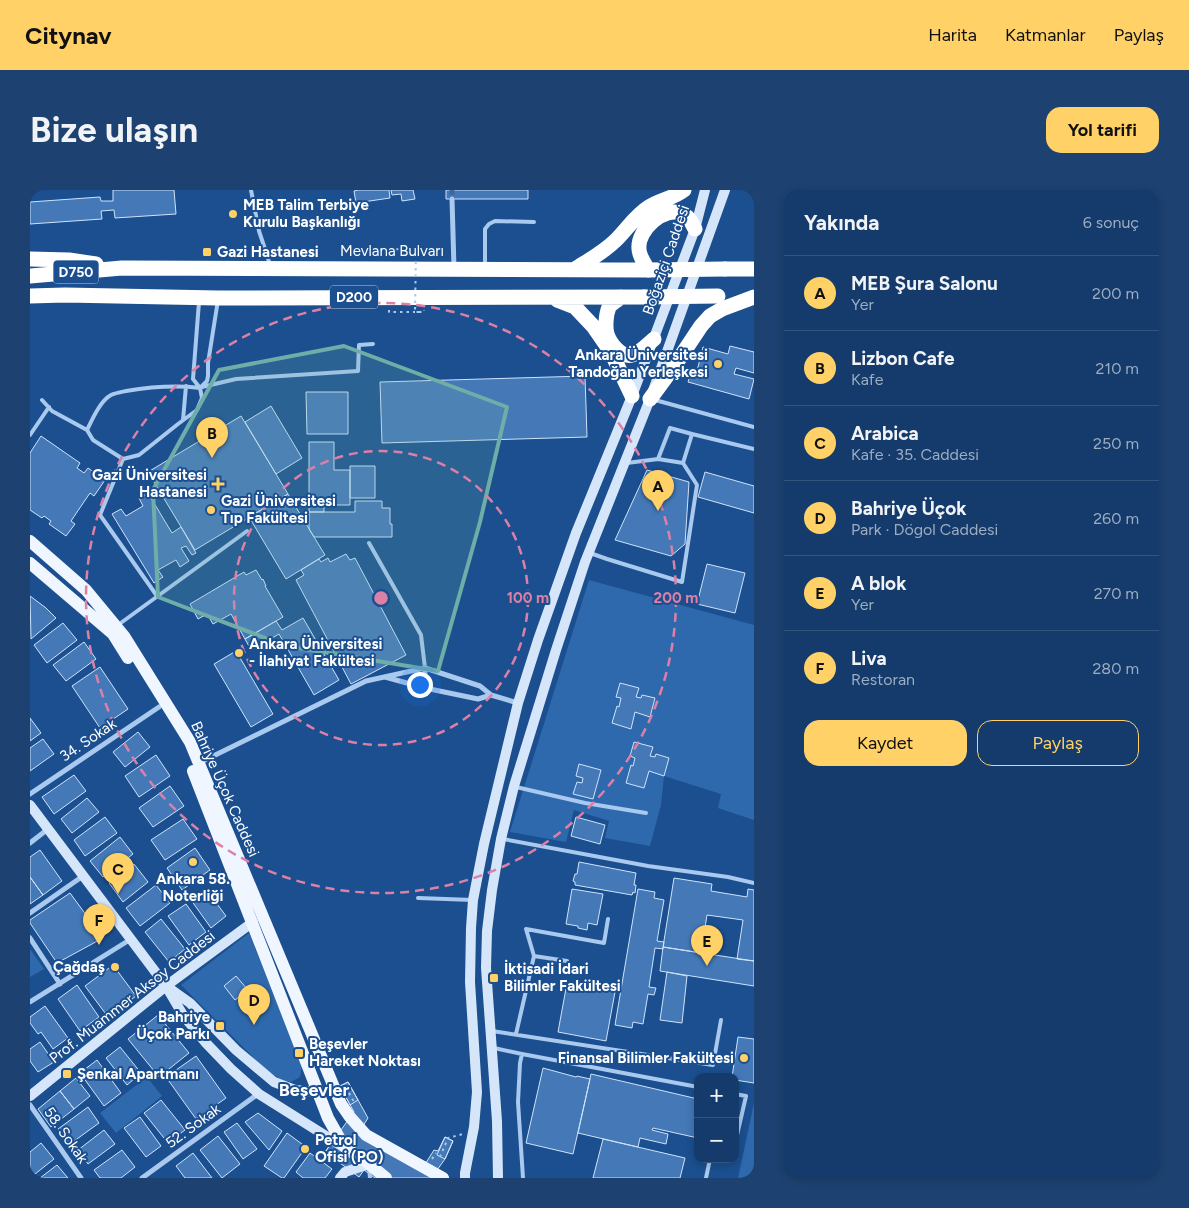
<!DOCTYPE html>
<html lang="tr">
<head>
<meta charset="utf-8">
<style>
	body { margin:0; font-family:Figtree,sans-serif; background:#1d4271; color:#f1f3f6 }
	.controls { position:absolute; right:15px; bottom:15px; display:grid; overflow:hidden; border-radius:10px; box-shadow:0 2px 8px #0003 }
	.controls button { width:45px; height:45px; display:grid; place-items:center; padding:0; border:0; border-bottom:1px solid #33557e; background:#143b6b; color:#f1f3f6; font:25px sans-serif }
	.you { position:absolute; left:389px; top:494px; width:18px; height:18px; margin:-12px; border:4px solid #fff; border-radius:50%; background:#1a73e8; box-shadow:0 0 0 8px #1a73e833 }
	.badge { display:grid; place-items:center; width:32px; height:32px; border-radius:50%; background:#ffd166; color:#111; font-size:16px; font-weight:700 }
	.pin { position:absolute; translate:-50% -41px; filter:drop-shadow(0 1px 2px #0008) }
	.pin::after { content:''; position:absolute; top:26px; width:18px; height:15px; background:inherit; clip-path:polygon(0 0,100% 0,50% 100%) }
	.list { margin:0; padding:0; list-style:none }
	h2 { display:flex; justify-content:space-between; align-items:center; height:65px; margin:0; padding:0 20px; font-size:21px }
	h2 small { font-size:16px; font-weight:400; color:#9dadc1 }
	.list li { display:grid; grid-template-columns:32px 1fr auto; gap:15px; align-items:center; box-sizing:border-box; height:75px; padding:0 20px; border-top:1px solid #33557e }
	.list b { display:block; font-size:19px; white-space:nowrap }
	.list p { margin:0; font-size:16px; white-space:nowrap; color:#9dadc1 }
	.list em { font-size:16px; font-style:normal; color:#9dadc1 }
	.actions { display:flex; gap:10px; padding:15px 20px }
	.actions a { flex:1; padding:11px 0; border:1px solid #ffd166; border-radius:15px; text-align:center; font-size:18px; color:#ffd166 }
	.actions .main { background:#ffd166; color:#111 }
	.map { position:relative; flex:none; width:724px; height:988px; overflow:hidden; border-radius:15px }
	header { display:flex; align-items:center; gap:30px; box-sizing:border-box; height:70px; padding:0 25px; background:#ffd166; color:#111 }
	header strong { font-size:24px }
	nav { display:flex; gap:28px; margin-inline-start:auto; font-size:18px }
	.intro { display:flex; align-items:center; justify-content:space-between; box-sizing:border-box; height:120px; padding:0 30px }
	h1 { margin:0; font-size:35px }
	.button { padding:12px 22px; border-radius:15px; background:#ffd166; color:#111; font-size:18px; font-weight:700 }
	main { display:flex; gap:30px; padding:0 30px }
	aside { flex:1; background:#143b6b; border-radius:15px; box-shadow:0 2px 8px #0003 }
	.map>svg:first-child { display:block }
	.green { fill:#2e69ad }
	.building { fill:#4478b7; stroke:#cfe3fa }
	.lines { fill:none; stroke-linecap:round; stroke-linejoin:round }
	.street-tunnel { stroke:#3d69a0; stroke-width:5; stroke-dasharray:5 2.5; stroke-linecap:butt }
	.path { stroke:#a9c9ee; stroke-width:2; stroke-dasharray:2.5 4; stroke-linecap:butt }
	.lane { stroke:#a9c9ee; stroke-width:4 }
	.street { stroke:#a9c9ee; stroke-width:5 }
	.secondary { stroke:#d6e6fa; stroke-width:10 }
	.primary { stroke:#f0f6ff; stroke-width:12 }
	.highway { stroke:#fff; stroke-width:15 }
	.path-bridge { stroke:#a9c9ee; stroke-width:2; stroke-dasharray:2.5 4; stroke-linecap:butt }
	.highway-bridge { stroke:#fff; stroke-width:15 }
	.marked { fill:#6fada8; fill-opacity:0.2; stroke:#6fada8; stroke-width:4; stroke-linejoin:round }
	.ring { fill:none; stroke:#dd80a5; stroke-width:2.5; stroke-dasharray:9 6 }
	.poi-dot { fill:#ffd166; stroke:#1b4f8f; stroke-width:2 }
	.labels { text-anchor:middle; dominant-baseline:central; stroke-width:4; stroke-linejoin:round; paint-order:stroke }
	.shield { fill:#1b4f8f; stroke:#bbcadd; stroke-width:1 }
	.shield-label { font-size:14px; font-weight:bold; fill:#fff }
	.poi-label { font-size:15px; font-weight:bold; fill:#fff; stroke:#1b4f8f; text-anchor:start }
	.street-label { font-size:15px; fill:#fff; stroke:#1b4f8f }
	.quarter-label { font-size:18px; font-weight:bold; fill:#fff; stroke:#1b4f8f }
	.centre { fill:#dd80a5; stroke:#1b4f8f; stroke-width:2.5 }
	.ring-label { font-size:15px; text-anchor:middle; font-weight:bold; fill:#dd80a5; stroke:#1b4f8f; stroke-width:4; stroke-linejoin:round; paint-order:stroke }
</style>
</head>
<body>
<header>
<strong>Citynav</strong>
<nav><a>Harita</a><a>Katmanlar</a><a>Paylaş</a></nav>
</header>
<div class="intro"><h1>Bize ulaşın</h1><a class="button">Yol tarifi</a></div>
<main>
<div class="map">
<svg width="724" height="988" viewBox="0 0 724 988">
	<rect width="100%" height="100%" fill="#1b4f8f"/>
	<path class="green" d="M559,390L724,435V630L688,618L691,604L634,586L631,615L620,656L575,648L579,631L544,620L536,652L480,642Z
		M219,743L272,876L270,887L261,892L253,891L236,880L151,795Z
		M0,759L14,779L0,787Z
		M117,887L132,906L86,943L70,923Z
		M724,913V988H708Z"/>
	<path class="building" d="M83,0H144L146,24L85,28L84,20L71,21L72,29L0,34V12L70,7L71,11H83Z
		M328,0H359L360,8L326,13L324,1Z
		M361,0H383L385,9L372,11L371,4L362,5Z
		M416,0H498V9H416Z
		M700,156L724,162V183L706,178L704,184L724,189L719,209L658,192L662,179L667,181L673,157L698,164Z
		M555,186L557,247L352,253L350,192Z
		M276,202H318V244H277Z
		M241,216L272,268L246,284L215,232Z
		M211,226L258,304L165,360L118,282Z
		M11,246L50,273L47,278L54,283L58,278L75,290L64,306L60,303L41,331L45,334L36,346L19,334L21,331L14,326L12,328L0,320V263Z
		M279,252H304V280H320V315H294V322H279Z
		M320,276H345V308H320Z
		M617,280L659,292L655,354L641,366L585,350Z
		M675,282L724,296V323L668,307Z
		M118,303L142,343L151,337L166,363L162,365L156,356L151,358L159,371L150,377L146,370L128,380L133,387L124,393L82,324L91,319L96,326L113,316L109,308Z
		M258,304L295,365L256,389L219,327Z
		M325,311H352V318H360V334H362V347H284L279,339V322H325Z
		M316,364L320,370L325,368L376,465L321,494L266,390L274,385L271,380L289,369L291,372L298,368L300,372Z
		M677,374L715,383L705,423L667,414Z
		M226,380L232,390L233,389L236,396H235L253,427L215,449L201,424L183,434L177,424L168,429L160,414L214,382L216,385Z
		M0,406L16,418L26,428L1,449Z
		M273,428L309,490L284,505L249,444L221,460L215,449L246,431L252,440Z
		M33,433L47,450L17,473L4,455Z
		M54,452L66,469L36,491L23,475Z
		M206,461L243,524L221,537L184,474Z
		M70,477L98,519L70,538L42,496Z
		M590,493L609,498L606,507L611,508L612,505L625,508L620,527L605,522L601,539L582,533L587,516L589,517L591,508L586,507Z
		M0,528L11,543L0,551Z
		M108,542L120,557L95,577L83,562Z
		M13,549L24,564L0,581V558Z
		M604,552L623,557L620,566L625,567L626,564L639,568L634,586L619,581L614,598L596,593L601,575L603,576L605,568L600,566Z
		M126,565L140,586L109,607L95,586Z
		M549,574L571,580L563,609L543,604L547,592L552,593L553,588L546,586Z
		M44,585L56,601L24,624L12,607Z
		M140,596L154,616L123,637L109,618Z
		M57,608L69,622L42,643L31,629Z
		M75,627L87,643L55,666L44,650Z
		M546,627L575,635L570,654L541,646Z
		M153,629L167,649L135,670L121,650Z
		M90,647L103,664L73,687L60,671Z
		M165,658L180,680L152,700L137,678Z
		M10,660L32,691L13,705L0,687V667Z
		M549,672L606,683L604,695H606L605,703L603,702L602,705L545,695V692L543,691L545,684H547Z
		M104,674L118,692L93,712L79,693Z
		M0,687L13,705L0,714Z
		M644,688L682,694L681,701L717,707L718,699L724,700V771L707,769L713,730L677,725L671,763L633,757Z
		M126,695L140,713L110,736L96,718Z
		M176,699L196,726L181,738L161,710Z
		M542,699L573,704L567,735L558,733L557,740L548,738V736L536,734Z
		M608,699L625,702L624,708L634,710L627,751L634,752L633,759L625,758L619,797L626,798L624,805L618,804L613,834L603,832L602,838L585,835Z
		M40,703L73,748L27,773L0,733V730Z
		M156,714L176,742L159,755L138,726Z
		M131,729L155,759L139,772L115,742Z
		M633,757L724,771V796L630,781Z
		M83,775L106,806L78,827L55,796Z
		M637,782L657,786L652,833L630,830Z
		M206,786L218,800L205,810L194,796Z
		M537,793L585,802L576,851L528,842Z
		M47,795L69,827L50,841L28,809Z
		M15,816L38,848L23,859L11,842L8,844L0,833V827Z
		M128,825L159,863L129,887L98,849Z
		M708,847L724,849V893L705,890V887H702Z
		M10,852L24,872L8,882L0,871V859Z
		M90,857L111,883L97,895L76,868Z
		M166,866L196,908L166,929L136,887Z
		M67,870L91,903L74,916L50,883Z
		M513,878L546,887L547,886L560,889L543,964L496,953Z
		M561,884L668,909V948L623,938L622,940L638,944L636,954L610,948L608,957L548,943Z
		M46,888L60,906L44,919L30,901Z
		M318,892L328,910L320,915L310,896Z
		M318,892L338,928L333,936L392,979L404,960L408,961L415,947L423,951L415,969L402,987L404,988H345L334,980L329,987L295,962L324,922L310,896Z
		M30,901L44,919L21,937L8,919Z
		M131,910L155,940L138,953L114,923Z
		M58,917L69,933L40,954L28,939Z
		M228,923L252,941L239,960L215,932Z
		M110,927L131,956L116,967L94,938Z
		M207,933L227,959L213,969L194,942Z
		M74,940L85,954L58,974L48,960Z
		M257,943L276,957L254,988H252L234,976Z
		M188,946L210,974L192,988L170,960Z
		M415,947L423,951L415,969L407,965Z
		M573,949L655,968L650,988H563Z
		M303,951L320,963L311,974L295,962Z
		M11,953L24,969L0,988V962Z
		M92,960L105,977L91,988H70L64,980Z
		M163,963L182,988H155L146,976Z
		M280,963L302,979L295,988H273L266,982Z
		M27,975L38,988H10Z"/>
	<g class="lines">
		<path class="street-tunnel" d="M422,0V9"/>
		<path class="path" d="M390,60L415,59
			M361,67V59L386,60
			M359,120V122H385
			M389,122H394V120
			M319,903L324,912
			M410,967L418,948L433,944
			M402,969L406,963"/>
		<path class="lane" d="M221,0L229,41L236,62L240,75
			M455,77V39L459,34L465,31L504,32
			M169,112L163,189L170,198C146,195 120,197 96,201C91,202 85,203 81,205C70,211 62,230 57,240L63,250L93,269L109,265L148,234L167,220L172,208L170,198L177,191L178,186V173L188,110
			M172,197L206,189L328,181L329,155L343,154
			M12,210L22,221L57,240
			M625,210L724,237
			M153,230L156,196
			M662,244L724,259
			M0,245L19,217
			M93,269L70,325L127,406
			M597,273L628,269L653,273L662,244L640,238L628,269
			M339,353L391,445L395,478
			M560,363L577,369L652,392L667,295L653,273
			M88,435L217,341
			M486,597L555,613L616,623
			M473,649L618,676L698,687L724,693
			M388,708L443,710
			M504,766L537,771
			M462,841L683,875L691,830
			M486,844L504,766L496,739L574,753L578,729
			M464,858L492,864L668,897
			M492,864L490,873L488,912L493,988
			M705,904L716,906L705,954
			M339,978L340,988
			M676,988L680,969"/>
		<path class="street" d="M422,9L424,78
			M355,487L395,498L448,509L461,505
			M395,498V478
			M169,573L336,491L395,478L450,496L461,505L488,513
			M0,604L129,517
			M0,653L18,639
			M0,723L53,686
			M0,748L30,794
			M0,812L101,749
			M0,915L51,988
			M112,988L228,904"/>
		<path class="secondary" d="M0,615L136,796L153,825L176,853L201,879L229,904L315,958
			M139,798L160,813L206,860L244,892L265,900L288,902
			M0,906L136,796L223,732
			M310,988L315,982L339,974
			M435,988V983L444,937L447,902L440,792L441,738L443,710L454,654L488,513L508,450L546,343L602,206L665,39L675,0
			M468,988L467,931L456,778L457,741L462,700L471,649L484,596L526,460L555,372L620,209L695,0"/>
		<path class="primary" d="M0,351L56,400L94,446L160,552L311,914L320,927L336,945L413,988
			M0,373L83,444L98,468
			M163,581L298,928L311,951L317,959L339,974L356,988"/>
		<path class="highway" d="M0,69L39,70L66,74
			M545,79C559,70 574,62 586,50C597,39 606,25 619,17C630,10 644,8 654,0
			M695,79H724
			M0,86L92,78L618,80C615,74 609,66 609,59C607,40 634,15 653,24C659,27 662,33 665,39
			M0,106L35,105L188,108L614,107
			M591,107C588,110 582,113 579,117C576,124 575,137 577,144C580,153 591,168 602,165C610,163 618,154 624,149
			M527,110L545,117L563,136L581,162L602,206
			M620,209L645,175L671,136L680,126L692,119L724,107"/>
		<path class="path-bridge" d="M389,122H385L386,60H390"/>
		<path class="highway-bridge" d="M618,80L695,79
			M614,107L688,106"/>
	</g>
	<path class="marked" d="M314,156L477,217L450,332L408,481L256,456L128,407L123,300L189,180Z"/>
	<g class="ring">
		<circle cx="351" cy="408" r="147"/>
		<circle cx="351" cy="408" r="295"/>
	</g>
	<g class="poi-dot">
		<circle cx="203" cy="24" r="5"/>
		<rect x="172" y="57" width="10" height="10" rx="2.5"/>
		<circle cx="688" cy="174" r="5"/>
		<path d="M185.5 286.5h5v5h5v5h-5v5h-5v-5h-5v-5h5z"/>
		<circle cx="181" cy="320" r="5"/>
		<circle cx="209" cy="463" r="5"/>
		<circle cx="163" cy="672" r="5"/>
		<circle cx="85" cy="777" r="5"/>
		<rect x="459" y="783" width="10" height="10" rx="2.5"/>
		<rect x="185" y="831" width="10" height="10" rx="2.5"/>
		<rect x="264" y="858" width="10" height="10" rx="2.5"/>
		<circle cx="714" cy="868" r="5"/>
		<rect x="32" y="879" width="10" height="10" rx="2.5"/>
		<circle cx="275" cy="959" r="5"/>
	</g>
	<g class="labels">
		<g class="shield">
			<rect x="23.5" y="70.5" width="45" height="23" rx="4"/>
			<rect x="300" y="95.5" width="48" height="23" rx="4"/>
		</g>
		<g class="shield-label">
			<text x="46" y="82">D750</text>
			<text x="324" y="107">D200</text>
		</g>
		<g class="poi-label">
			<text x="213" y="15">MEB Talim Terbiye<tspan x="213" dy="17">Kurulu Başkanlığı</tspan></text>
			<text x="187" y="62">Gazi Hastanesi</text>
			<text x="678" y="165" text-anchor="end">Ankara Üniversitesi<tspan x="678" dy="17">Tandoğan Yerleşkesi</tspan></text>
			<text x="177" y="285" text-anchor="end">Gazi Üniversitesi<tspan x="177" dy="17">Hastanesi</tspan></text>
			<text x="191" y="311">Gazi Üniversitesi<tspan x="191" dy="17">Tıp Fakültesi</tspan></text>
			<text x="219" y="454">Ankara Üniversitesi<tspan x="219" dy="17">- İlahiyat Fakültesi</tspan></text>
			<text x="163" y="689" text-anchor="middle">Ankara 58.<tspan x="163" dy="17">Noterliği</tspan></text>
			<text x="75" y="777" text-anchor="end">Çağdaş</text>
			<text x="474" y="779">İktisadi İdari<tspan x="474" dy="17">Bilimler Fakültesi</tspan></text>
			<text x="180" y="827" text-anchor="end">Bahriye<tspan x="180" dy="17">Üçok Parkı</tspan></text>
			<text x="279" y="854">Beşevler<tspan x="279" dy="17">Hareket Noktası</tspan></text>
			<text x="704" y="868" text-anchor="end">Finansal Bilimler Fakültesi</text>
			<text x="47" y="884">Şenkal Apartmanı</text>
			<text x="285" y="950">Petrol<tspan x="285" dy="17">Ofisi (PO)</tspan></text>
		</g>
		<g class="street-label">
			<text x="362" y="61">Mevlana Bulvarı</text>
			<text transform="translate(636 70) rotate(-71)">Boğaziçi Caddesi</text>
			<text transform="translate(58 550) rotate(-34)">34. Sokak</text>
			<text transform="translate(195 599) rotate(66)">Bahriye Üçok Caddesi</text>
			<text transform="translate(102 807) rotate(-38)">Prof. Muammer Aksoy Caddesi</text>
			<text transform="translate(163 936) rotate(-36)">52. Sokak</text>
			<text transform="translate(36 945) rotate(55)">58. Sokak</text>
		</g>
		<g class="quarter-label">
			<text x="284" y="900">Beşevler</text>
		</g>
	</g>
	<circle cx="351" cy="408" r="8" class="centre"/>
	<g class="ring-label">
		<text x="498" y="413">100 m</text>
		<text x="646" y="413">200 m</text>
	</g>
</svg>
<div class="controls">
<button>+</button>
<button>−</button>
</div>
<div class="you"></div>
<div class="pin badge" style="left:628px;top:321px">A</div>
<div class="pin badge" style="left:182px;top:268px">B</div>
<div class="pin badge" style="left:88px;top:704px">C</div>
<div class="pin badge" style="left:224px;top:835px">D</div>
<div class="pin badge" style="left:677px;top:776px">E</div>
<div class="pin badge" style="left:69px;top:755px">F</div>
</div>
<aside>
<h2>Yakında<small>6 sonuç</small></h2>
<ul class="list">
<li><span class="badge">A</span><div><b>MEB Şura Salonu</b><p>Yer</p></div><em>200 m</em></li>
<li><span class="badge">B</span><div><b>Lizbon Cafe</b><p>Kafe</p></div><em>210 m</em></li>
<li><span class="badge">C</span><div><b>Arabica</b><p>Kafe · 35. Caddesi</p></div><em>250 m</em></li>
<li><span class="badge">D</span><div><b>Bahriye Üçok</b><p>Park · Dögol Caddesi</p></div><em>260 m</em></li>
<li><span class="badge">E</span><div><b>A blok</b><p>Yer</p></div><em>270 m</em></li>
<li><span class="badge">F</span><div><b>Liva</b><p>Restoran</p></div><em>280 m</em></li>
</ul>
<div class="actions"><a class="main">Kaydet</a><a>Paylaş</a></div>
</aside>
</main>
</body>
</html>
